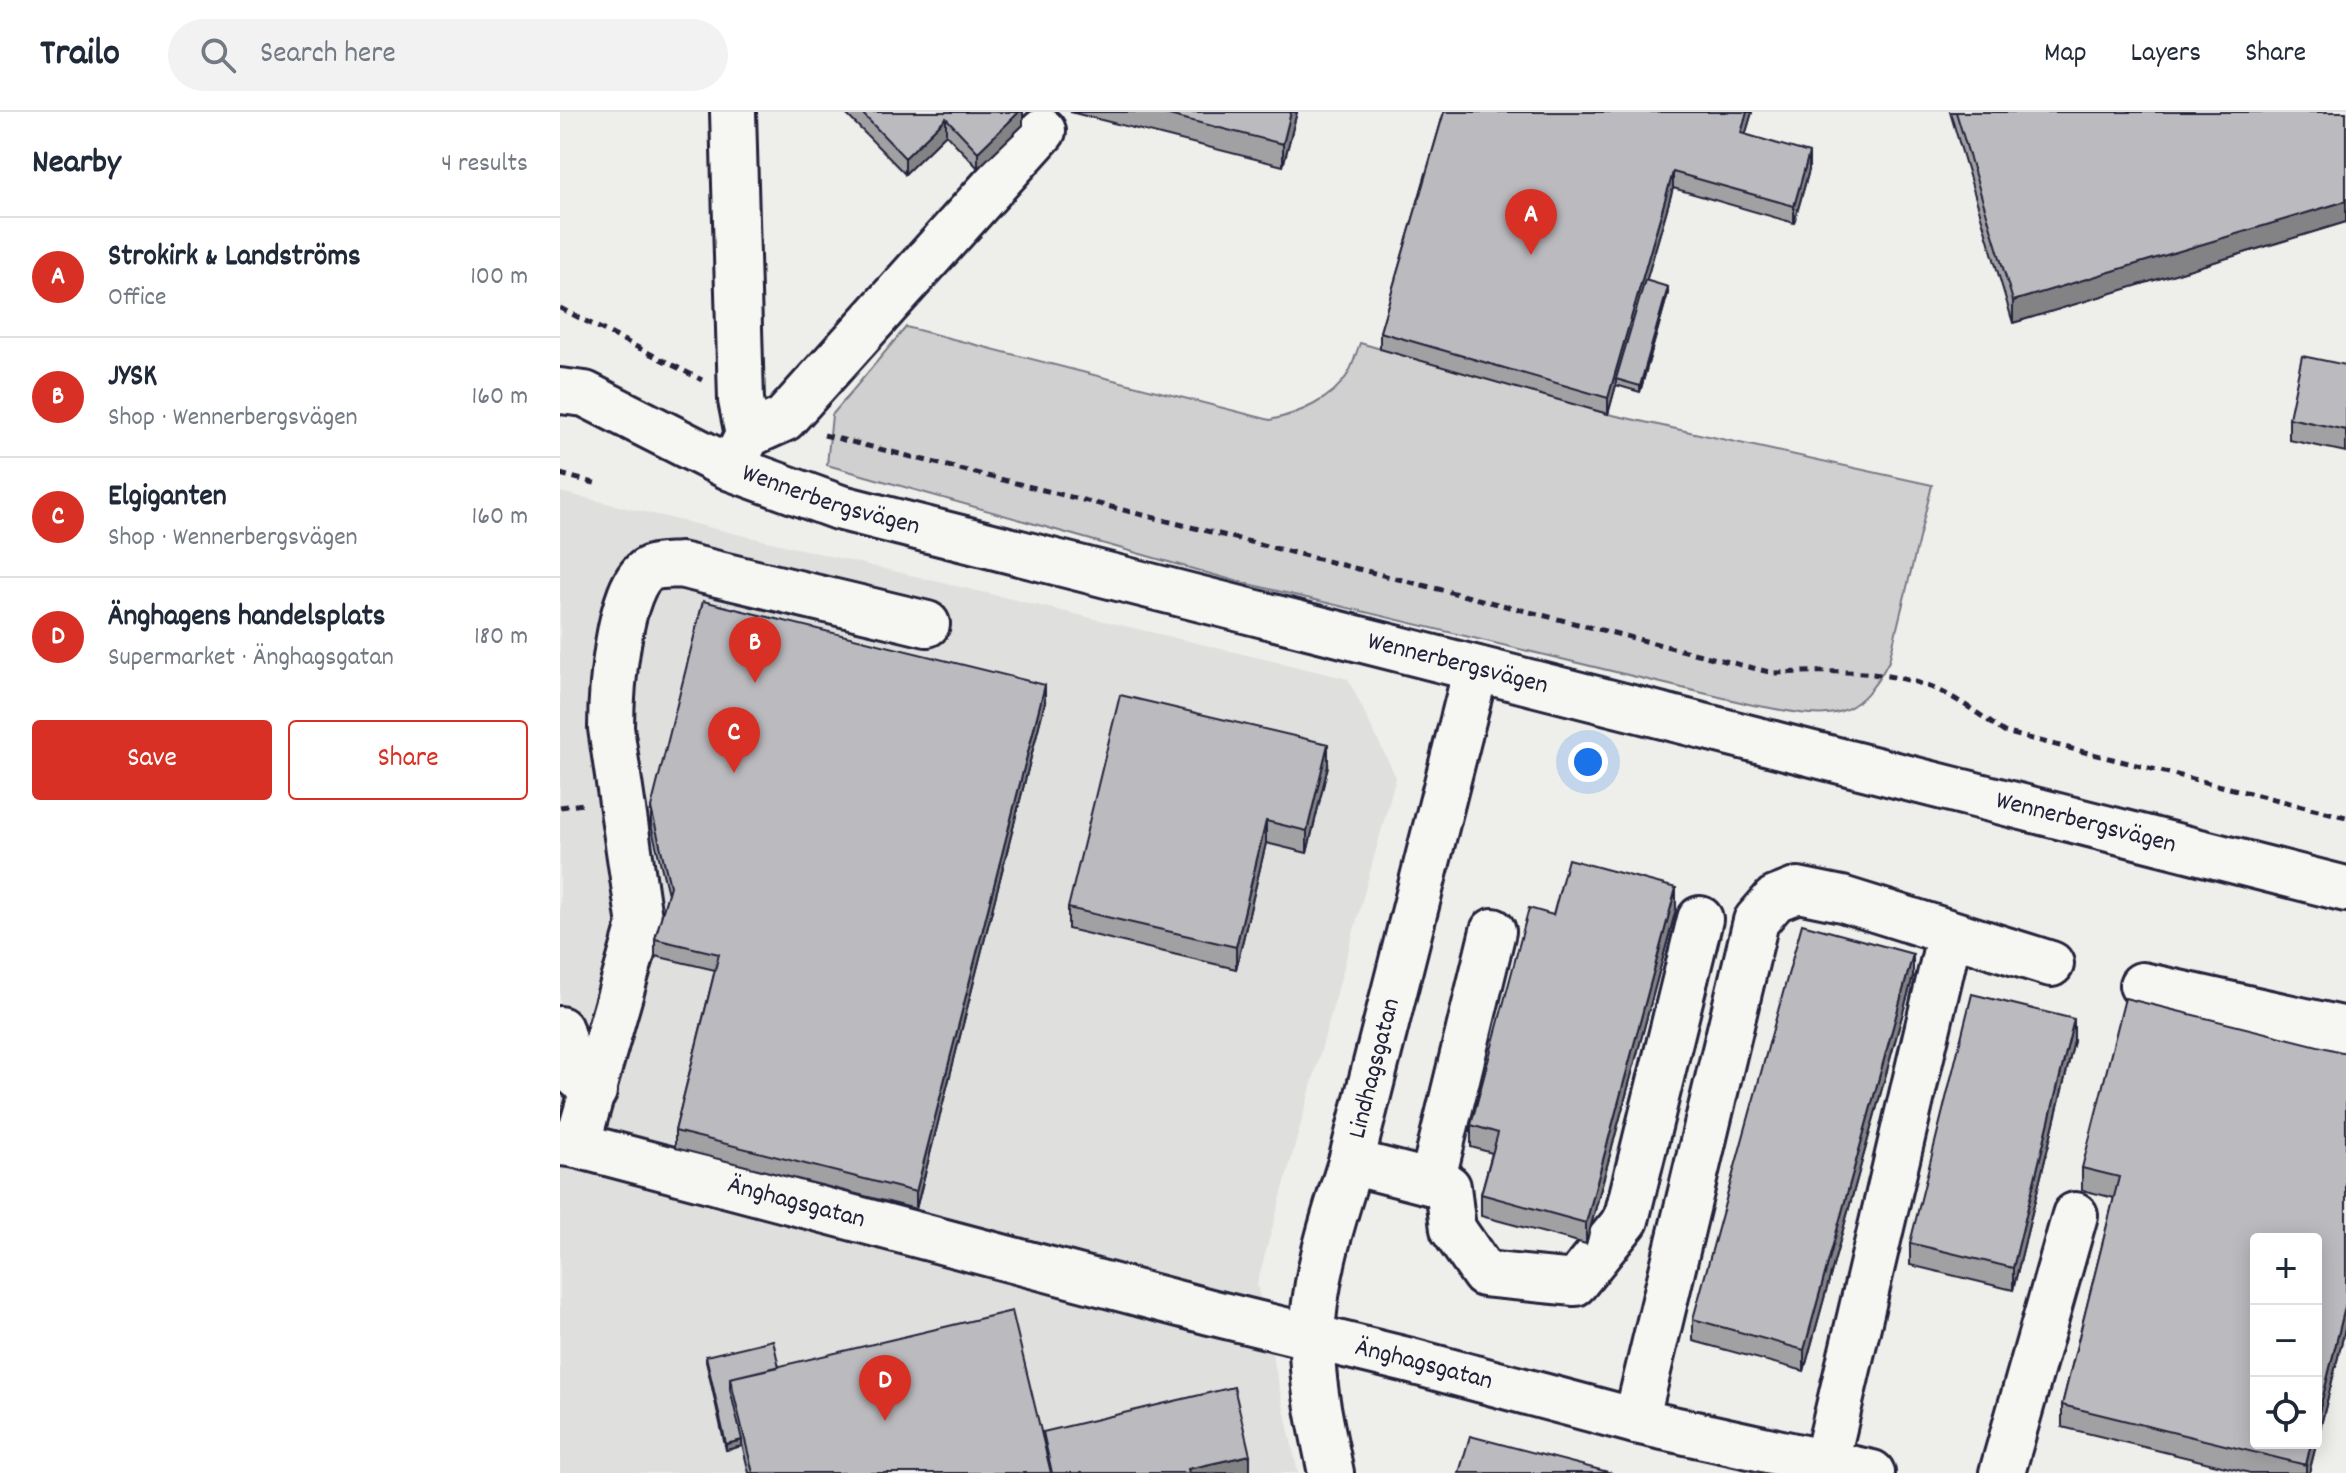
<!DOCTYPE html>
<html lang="en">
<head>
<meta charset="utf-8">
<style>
	body { margin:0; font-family:Dekko,sans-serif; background:#f2f2f3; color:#1f2937 }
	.controls { position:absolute; right:24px; bottom:24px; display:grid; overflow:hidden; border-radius:8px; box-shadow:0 4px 20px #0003 }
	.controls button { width:72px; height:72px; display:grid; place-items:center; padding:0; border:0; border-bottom:2px solid #e0e1e3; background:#fff; color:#1f2937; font:40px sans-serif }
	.you { position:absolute; left:1028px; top:650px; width:28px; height:28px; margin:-20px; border:6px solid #fff; border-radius:50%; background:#1a73e8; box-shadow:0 0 0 12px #1a73e833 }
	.badge { display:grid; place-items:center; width:52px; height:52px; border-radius:50%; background:#d93025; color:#fff; font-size:26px; font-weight:700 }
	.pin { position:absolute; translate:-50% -66px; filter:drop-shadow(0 2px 4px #0008) }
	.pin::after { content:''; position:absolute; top:42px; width:28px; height:24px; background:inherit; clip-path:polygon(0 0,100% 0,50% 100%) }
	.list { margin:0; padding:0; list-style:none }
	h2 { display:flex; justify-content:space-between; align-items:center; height:104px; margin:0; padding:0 32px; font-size:34px }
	h2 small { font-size:26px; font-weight:400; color:#747a83 }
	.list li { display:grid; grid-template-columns:52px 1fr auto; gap:24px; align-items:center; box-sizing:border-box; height:120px; padding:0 32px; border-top:2px solid #e0e1e3 }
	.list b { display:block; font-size:30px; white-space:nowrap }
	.list p { margin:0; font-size:26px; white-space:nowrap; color:#747a83 }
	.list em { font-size:26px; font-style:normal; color:#747a83 }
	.actions { display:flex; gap:16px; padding:24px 32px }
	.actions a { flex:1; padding:18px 0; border:2px solid #d93025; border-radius:8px; text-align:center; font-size:28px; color:#d93025 }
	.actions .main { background:#d93025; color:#fff }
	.icon { flex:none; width:44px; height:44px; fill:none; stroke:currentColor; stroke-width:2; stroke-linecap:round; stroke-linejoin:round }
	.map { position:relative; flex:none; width:1786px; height:1361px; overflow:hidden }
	header { display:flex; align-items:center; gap:48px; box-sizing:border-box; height:112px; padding:0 40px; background:#fff; border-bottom:2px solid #e0e1e3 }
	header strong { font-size:38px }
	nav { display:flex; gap:44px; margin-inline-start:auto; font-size:28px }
	.search { width:560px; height:72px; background:#f2f2f3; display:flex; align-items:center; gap:20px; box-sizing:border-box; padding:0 28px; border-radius:44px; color:#747a83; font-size:30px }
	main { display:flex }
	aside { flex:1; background:#fff }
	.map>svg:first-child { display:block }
	.built { fill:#dfdfde }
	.green { fill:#d0d0d1; stroke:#797986; stroke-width:2 }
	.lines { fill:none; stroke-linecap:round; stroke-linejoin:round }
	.minor-casing { stroke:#22223b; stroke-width:50 }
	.path { stroke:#22223b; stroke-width:5; stroke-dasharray:8 6; stroke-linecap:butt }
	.minor { stroke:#f6f6f2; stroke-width:44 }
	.wall { fill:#a1a1a4; stroke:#22223b; stroke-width:2 }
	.shaded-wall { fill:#838386; stroke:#22223b; stroke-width:2 }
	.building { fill:#bbbbbf; stroke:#22223b; stroke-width:2 }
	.labels { text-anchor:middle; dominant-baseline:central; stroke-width:6; stroke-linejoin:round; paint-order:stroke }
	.street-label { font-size:26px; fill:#22223b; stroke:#f6f6f2 }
</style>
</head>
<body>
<header>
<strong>Trailo</strong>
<div class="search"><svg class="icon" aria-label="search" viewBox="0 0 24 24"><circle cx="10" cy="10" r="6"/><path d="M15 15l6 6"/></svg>Search here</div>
<nav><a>Map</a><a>Layers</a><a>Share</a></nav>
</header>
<main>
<aside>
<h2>Nearby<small>4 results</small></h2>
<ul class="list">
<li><span class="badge">A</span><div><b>Strokirk &amp; Landströms</b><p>Office</p></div><em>100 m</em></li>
<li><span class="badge">B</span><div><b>JYSK</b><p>Shop · Wennerbergsvägen</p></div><em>160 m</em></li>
<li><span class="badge">C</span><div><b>Elgiganten</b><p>Shop · Wennerbergsvägen</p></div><em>160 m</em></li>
<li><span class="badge">D</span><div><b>Änghagens handelsplats</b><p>Supermarket · Änghagsgatan</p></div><em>180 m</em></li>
</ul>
<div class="actions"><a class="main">Save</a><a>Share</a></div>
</aside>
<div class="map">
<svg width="1786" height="1361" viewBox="0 0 1786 1361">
	<rect width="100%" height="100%" fill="#eeeeeb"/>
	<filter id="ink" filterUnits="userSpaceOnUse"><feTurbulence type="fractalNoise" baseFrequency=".0125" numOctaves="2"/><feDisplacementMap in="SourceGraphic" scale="16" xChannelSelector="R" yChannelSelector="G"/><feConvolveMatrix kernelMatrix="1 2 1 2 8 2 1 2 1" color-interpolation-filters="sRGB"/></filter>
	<g filter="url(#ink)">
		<path class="built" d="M0,380L788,567L836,665L697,1172L738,1361H0Z"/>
		<path class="green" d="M346,215L710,308C738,302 772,288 788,262C793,253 796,241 800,231L1048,302L1372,373L1329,549C1292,619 1261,604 1193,593L672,468L267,353L272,303Z"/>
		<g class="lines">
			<g class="minor-casing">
				<g id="minor">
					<path d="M173,0L181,288L188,323L176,347"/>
					<path id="s1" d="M0,279L25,282L171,356L278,395L1786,777"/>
					<path d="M188,323L224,307L483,19"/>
					<path d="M1582,873L1786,918"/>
					<path d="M0,917L12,959L34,979"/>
					<path id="s2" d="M0,1031L17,1033L650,1200L851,1249L1076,1309L1312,1361"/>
					<path d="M17,1033L80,813L51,616C51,583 58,472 89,457C97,453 112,454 120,453L367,512"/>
					<path d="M791,1050L888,1075L893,1117L924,1162L1015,1171L1066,1108L1140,807"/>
					<path d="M872,1070L933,819"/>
					<path d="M1076,1309L1196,809L1215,787L1238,778L1282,787L1491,852"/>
					<path d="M1266,1350L1390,821"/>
					<path id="s3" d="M771,1361C762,1317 751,1271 752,1226C754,1165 773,1107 791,1050L916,557"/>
					<path d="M1442,1361L1515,1103"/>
				</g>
			</g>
			<path class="path" d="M0,196L142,268
				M264,323L1213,561C1268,559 1328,556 1380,579C1403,590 1423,605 1444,620L1786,705
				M0,362L38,372
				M0,695L23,692"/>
			<use href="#minor" class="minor"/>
		</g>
		<path class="wall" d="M284,0H463V13L418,56L386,22L345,62Z
			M510,0H737L723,54Z
			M884,0H1192L1185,23L1249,58L1234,111L1113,76L1086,169L1108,181L1080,280L1056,273L1048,302L820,237V220Z
			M1390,0H1786V110L1453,211Z
			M1786,253V340L1729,328V306Z
			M485,590L356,1097L115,1036V1019L155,858L95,844V827L108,782L91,713V696Z
			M768,654L747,741L706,731L676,857L508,817V796Z
			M1116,797L1026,1132L921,1104V1082L932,1041L911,1035V1013Z
			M1353,864L1244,1259L1133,1229V1207Z
			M1514,929L1453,1178L1350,1153V1131Z
			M1786,941V1213L1749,1361H1690L1502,1315V1293L1554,1086L1522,1078V1056Z
			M146,1244L219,1255L483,1325V1320L690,1361H189L182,1332V1334L166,1338L146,1249Z"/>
		<path class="shaded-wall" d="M459,0H463V13L418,56V40Z
			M731,0H737L723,54V32Z
			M1187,0H1192L1181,38V21Z
			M386,6V22L345,62V46Z
			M1249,41V58L1234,111V94Z
			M1113,60V76L1058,267H1056V273L1048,302V286Z
			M1786,89V110L1453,211V189Z
			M1108,175V181L1080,280V274Z
			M485,573V590L356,1097V1080Z
			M768,632V654L747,741V719Z
			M706,709V731L676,857V835Z
			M1116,776V797L1026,1132V1111Z
			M1353,842V864L1244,1259V1238Z
			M1514,907V929L1453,1178V1156Z
			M1786,1191V1213L1749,1361H1746V1353L1751,1331H1756V1312Z
			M182,1328V1334L166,1338V1332Z
			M690,1343V1361H628V1357Z"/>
		<path class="building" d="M301,0H459L418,40L386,6L345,46Z
			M597,0H731L723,32Z
			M884,0H1187L1181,21L1249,41L1234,94L1113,60L1048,286L820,220Z
			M1396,0H1786V89L1453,189Z
			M1085,168L1108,175L1080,274L1056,267Z
			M1742,244L1786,253V318L1729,306Z
			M143,489L485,573L356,1080L115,1019L159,842L95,827L110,774L91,696Z
			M560,583L768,632L747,719L706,709L676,835L508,796Z
			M1008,747L1116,776L1026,1111L921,1082L938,1021L911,1013L969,796L993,803Z
			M1242,812L1353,842L1244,1238L1133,1207Z
			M1412,882L1514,907L1453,1156L1350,1131Z
			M1565,886L1786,941V1191L1756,1312V1127H1696V1331H1751L1746,1353L1502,1293L1559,1065L1522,1056Z
			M452,1199L491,1361H193L170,1266Z
			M213,1228L219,1255L170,1266V1277L182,1328L166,1332L146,1244Z
			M674,1275L690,1343L628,1357L629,1361H492L483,1320Z
			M910,1324L1052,1361H899Z"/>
	</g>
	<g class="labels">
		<g class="street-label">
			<text stroke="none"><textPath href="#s1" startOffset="294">Wennerbergsvägen</textPath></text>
			<text stroke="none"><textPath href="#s1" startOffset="942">Wennerbergsvägen</textPath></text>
			<text stroke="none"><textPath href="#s1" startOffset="1590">Wennerbergsvägen</textPath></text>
			<text stroke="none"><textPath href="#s3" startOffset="414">Lindhagsgatan</textPath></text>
			<text stroke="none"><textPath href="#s2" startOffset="244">Änghagsgatan</textPath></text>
			<text stroke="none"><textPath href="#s2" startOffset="892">Änghagsgatan</textPath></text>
		</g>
	</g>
</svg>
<div class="controls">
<button>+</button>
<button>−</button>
<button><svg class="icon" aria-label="locate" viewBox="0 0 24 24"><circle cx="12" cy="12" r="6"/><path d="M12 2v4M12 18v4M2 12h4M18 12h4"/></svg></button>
</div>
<div class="you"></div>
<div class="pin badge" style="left:971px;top:143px">A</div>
<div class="pin badge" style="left:195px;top:571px">B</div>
<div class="pin badge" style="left:174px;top:661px">C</div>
<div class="pin badge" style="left:325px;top:1309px">D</div>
</div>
</main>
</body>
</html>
